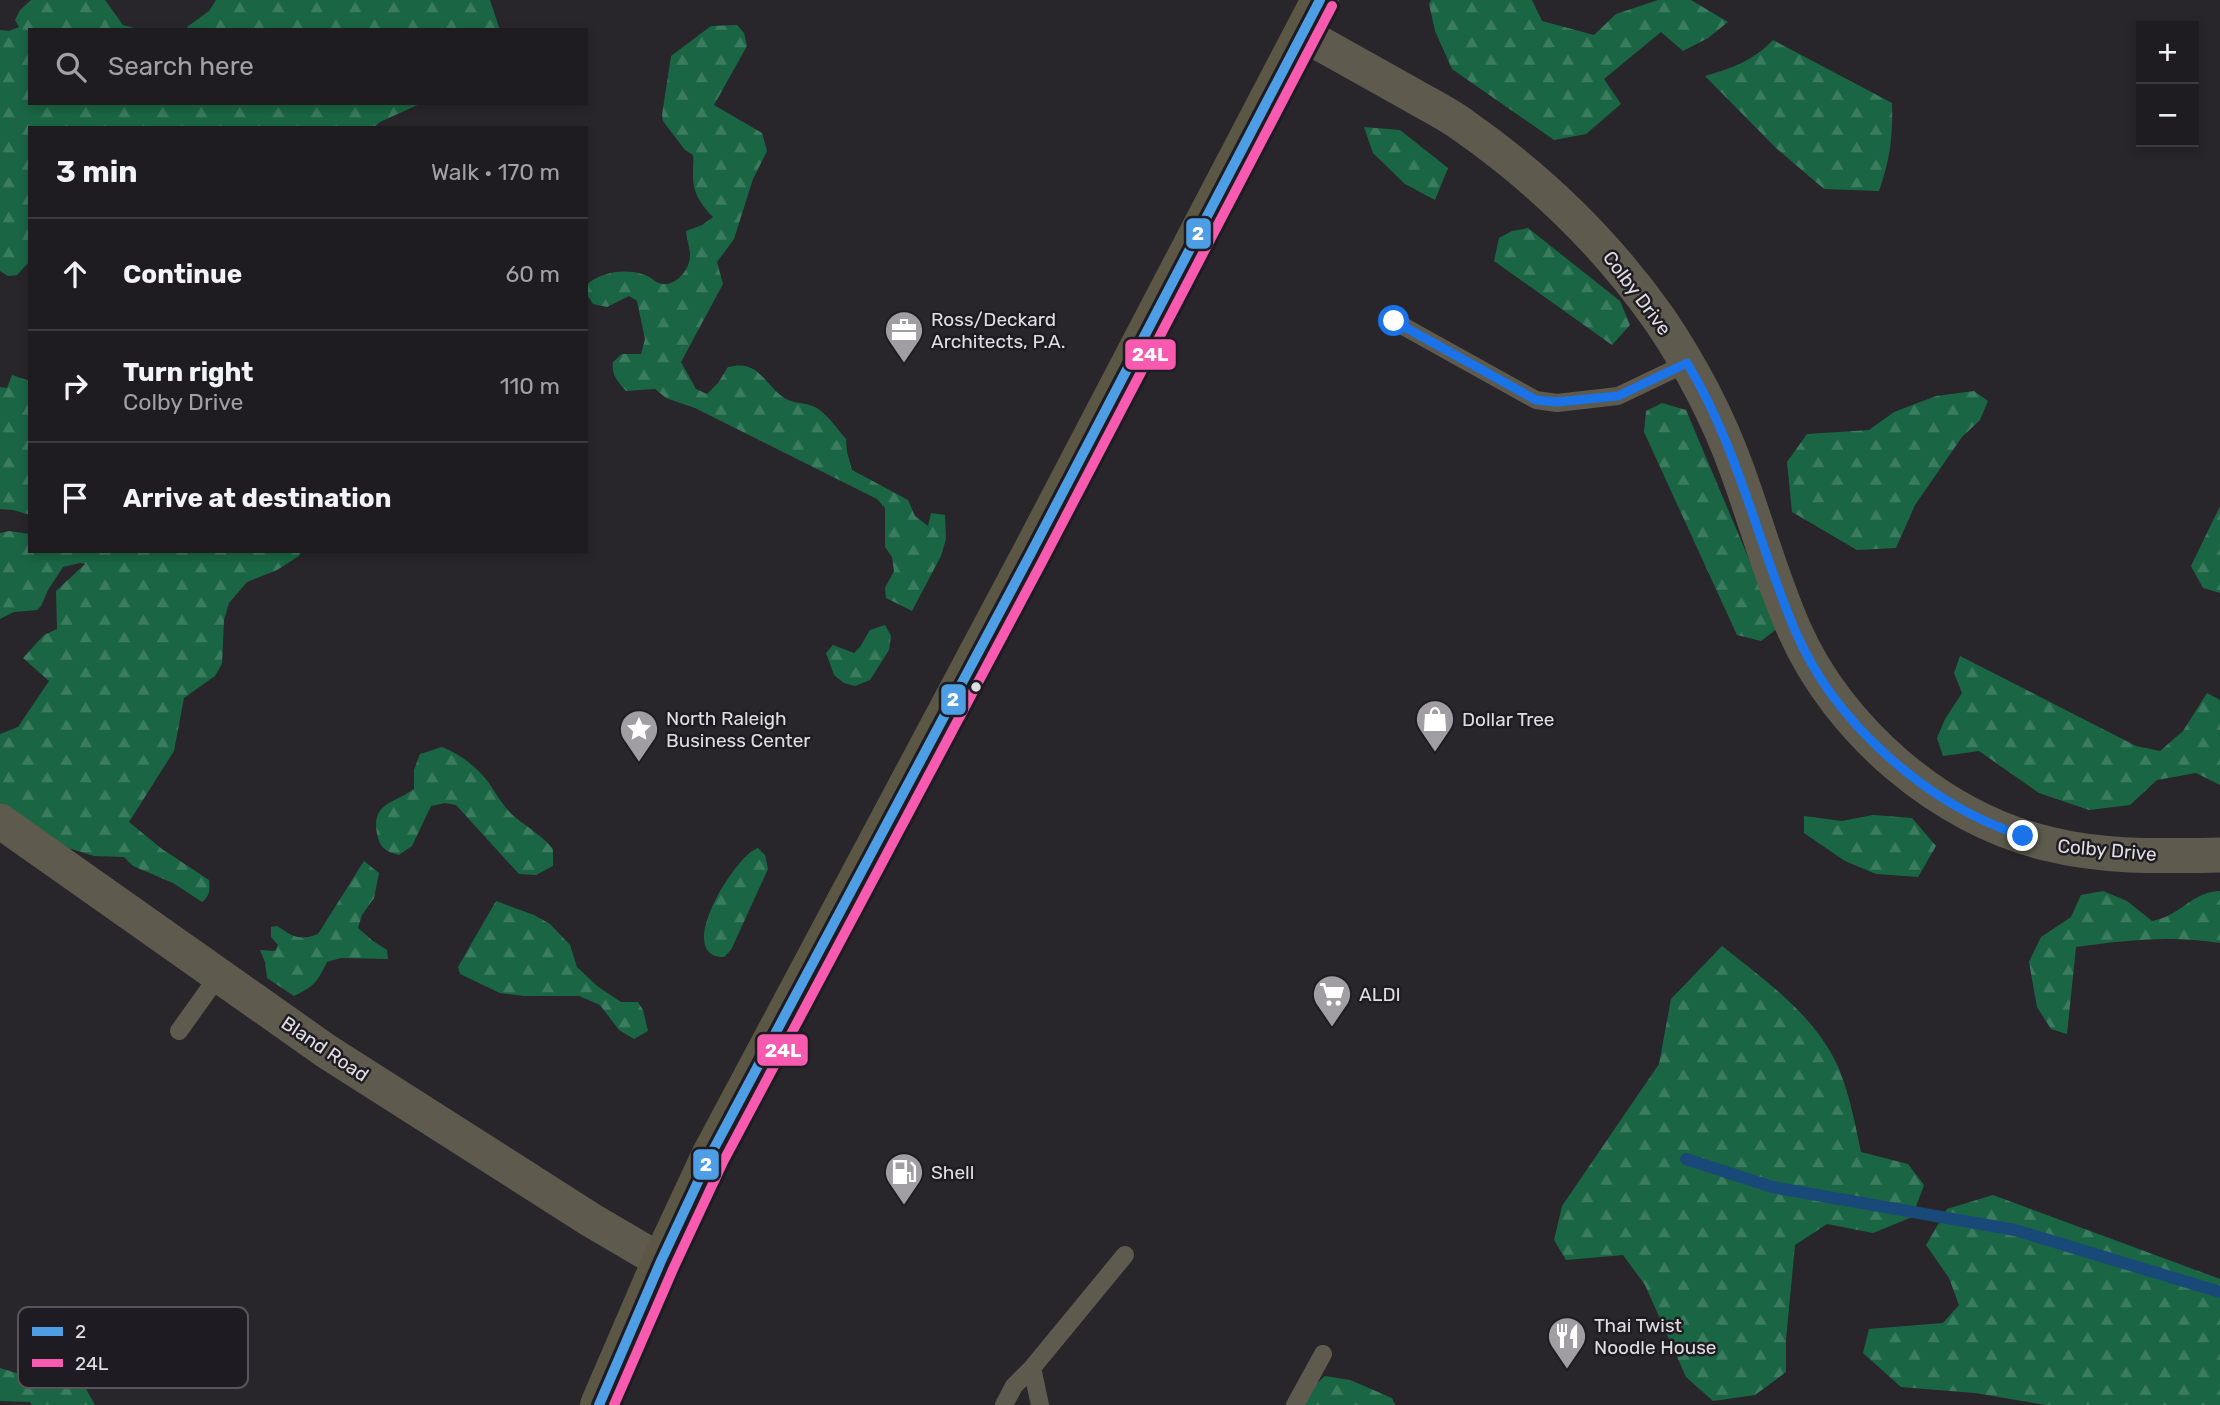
<!DOCTYPE html>
<html lang="en">
<head>
<meta charset="utf-8">
<style>
	body { margin:0; font-family:Rubik,sans-serif; background:#262529; color:#f1f3f6 }
	.controls { position:absolute; right:21px; top:21px; display:grid; overflow:hidden; border-radius:0px; box-shadow:0 4px 10px #0003 }
	.controls button { width:63px; height:63px; display:grid; place-items:center; padding:0; border:0; border-bottom:2px solid #3c3a3e; background:#1e1c20; color:#f1f3f6; font:35px sans-serif }
	.stop { position:absolute; width:21px; height:21px; margin:-16px; border:5px solid #1a73e8; border-radius:50%; background:#fff }
	.stop.end { background:#1a73e8; border-color:#fff; box-shadow:0 2px 7px #0008 }
	.list { margin:0; padding:0; list-style:none }
	h2 { display:flex; justify-content:space-between; align-items:center; height:91px; margin:0; padding:0 28px; font-size:30px }
	h2 small { font-size:23px; font-weight:400; color:#a1a1a5 }
	.list li { display:grid; grid-template-columns:46px 1fr auto; gap:21px; align-items:center; box-sizing:border-box; height:112px; padding:0 28px; border-top:2px solid #3c3a3e }
	.list b { display:block; font-size:26px; white-space:nowrap }
	.list p { margin:0; font-size:23px; white-space:nowrap; color:#a1a1a5 }
	.list em { font-size:23px; font-style:normal; color:#a1a1a5 }
	.icon { flex:none; width:38px; height:38px; fill:none; stroke:currentColor; stroke-width:2; stroke-linecap:round; stroke-linejoin:round }
	.map { position:relative; flex:none; width:2220px; height:1405px; overflow:hidden }
	.search { position:absolute; background:#1e1c20; box-shadow:0 4px 10px #0003; left:28px; top:28px; width:560px; height:77px; display:flex; align-items:center; gap:18px; box-sizing:border-box; padding:0 24px; border-radius:0px; color:#a1a1a5; font-size:26px }
	.panel { position:absolute; background:#1e1c20; box-shadow:0 4px 10px #0003; left:28px; top:126px; width:560px; height:427px; border-radius:0px }
	.map>svg:first-child { display:block }
	.forest { fill:url(#forest-firs) }
	.lines { fill:none; stroke-linecap:round; stroke-linejoin:round }
	.stream { stroke:#194979; stroke-width:12 }
	.service { stroke:#5e5b4e; stroke-width:18 }
	.minor { stroke:#5e5b4e; stroke-width:35 }
	.primary { stroke:#5c5745; stroke-width:38 }
	.bus-1-casing { stroke:#1e1c22; stroke-width:16 }
	.bus-2-casing { stroke:#1e1c22; stroke-width:16 }
	.bus-1 { stroke:#4d9ee5; stroke-width:10 }
	.bus-2 { stroke:#f75aaf; stroke-width:10 }
	.route { stroke:#1a73e8; stroke-width:9 }
	.bus-dot { fill:#e0dee3; stroke:#1e1c22; stroke-width:2.5 }
	.labels { text-anchor:middle; dominant-baseline:central; stroke-width:5; stroke-linejoin:round; paint-order:stroke }
	.street-label { font-size:19px; fill:#e0dee3; stroke:#1e1c22 }
	.poi-label { font-size:19px; fill:#e0dee3; stroke:#1e1c22; text-anchor:start }
	.key { fill:#1e1c22; stroke:#58565c; stroke-width:2 }
	.key-label { font-size:19px; fill:#e0dee3 }
	.line-badge { stroke:#1e1c22; stroke-width:2.5 }
	.badge-label { font-size:19px; text-anchor:middle; font-weight:bold; fill:#fff }
</style>
</head>
<body>
<div class="map">
<svg width="2220" height="1405" viewBox="0 0 2220 1405">
	<defs>
		<pattern id="forest-firs" width="22" height="20" patternUnits="userSpaceOnUse" patternTransform="scale(1.75)"><rect width="22" height="20" fill="#1a6644"/><path d="M5 1l3.5 6h-7zM16 11l3.5 6h-7z" fill="#3b7b5f"/></pattern>
	</defs>
	<rect width="100%" height="100%" fill="#28262b"/>
	<path class="forest" d="M31,0H105L123,25L142,30H30V103H422L380,122L373,128H30V261L17,275L8,276L0,271V30L9,31L19,27L15,20L20,10Z
		M216,0H490L500,30H188L187,27L209,11Z
		M1431,0H1532L1542,21L1594,35L1616,14L1658,0H1691L1728,22L1708,38L1683,51L1661,32L1604,79L1621,104L1586,134L1554,140L1452,69L1435,31L1429,4Z
		M737,25L744,33L747,46L714,105L762,133L767,151L753,179L734,239L717,262L723,284L681,362L696,389L707,394L718,383L728,367C759,359 763,383 783,397C792,404 805,402 815,407C827,413 837,429 846,439L847,452L852,470L908,500L915,516L928,526L931,513L945,515L946,539L941,556L912,611L886,598L885,588L894,571L892,557L885,547V508L877,499L695,408L666,398L655,389L626,391C618,382 611,375 613,362L622,354H641L645,339L637,301L629,296L607,307L593,304L586,293V285C601,272 626,268 645,275C652,277 656,284 664,284C679,284 691,267 690,253C689,246 687,239 686,231L702,225L713,217C700,204 692,192 693,172C693,166 694,161 693,155L685,150L663,121L662,115L671,56L711,26Z
		M1773,40L1892,103C1893,137 1890,159 1879,191L1824,189L1777,149L1705,76C1732,68 1753,61 1773,40Z
		M1364,127L1400,130L1448,168L1435,200L1405,184L1373,153Z
		M1528,228L1620,301L1630,325L1612,345L1494,261L1499,238L1512,231Z
		M12,375L30,381V515L13,510L0,509V387L7,388Z
		M1974,391L1988,401L1980,420L1962,437L1915,505L1896,548L1857,550L1792,512L1787,462L1807,434L1869,430L1894,412L1936,396Z
		M1662,403L1686,410L1778,628L1761,641L1737,635L1644,432L1646,411Z
		M2220,506V593L2203,588L2191,566Z
		M9,531L30,534V551H301L299,556L277,570L247,582L229,603L224,620L222,664L215,676L184,698L174,751L129,822L162,849L209,880C210,889 210,896 202,902L173,883L133,866L124,857L94,856L68,848L0,809V734L18,727L49,681L23,658L44,635L57,629L56,591L85,564L80,563L63,567L48,590L41,606L37,610L14,612L0,619V533Z
		M885,625L891,636L889,650L870,680L855,686L844,683L834,675L826,653L833,645L854,653L860,647L870,630Z
		M1960,656L2136,746L2160,751L2183,731L2207,693L2220,700V785L2196,773L2157,780L2130,805L2089,810L2039,793L1979,751L1943,756L1937,738L1945,719L1962,693L1954,673Z
		M442,747C460,754 477,767 489,783C497,795 504,808 516,818C529,828 542,836 553,849V866L536,875L519,874L456,805L445,803L431,806L412,846L399,855C388,852 381,849 378,838C369,803 393,804 414,789V770L420,754Z
		M1873,815L1912,818L1936,846L1918,877L1876,874L1845,861L1804,833V816L1842,821Z
		M758,848L765,855L768,869L731,950L724,957C672,957 736,854 758,848Z
		M364,861L379,873L374,898L362,915L358,928L373,941L387,950L388,959L341,958L327,962C317,982 315,986 294,996L267,978L265,962L260,950L275,951L278,945L271,937V927L277,926C293,937 300,941 318,934Z
		M2103,891L2127,901L2152,921C2181,916 2191,892 2220,891V943C2172,935 2124,940 2076,947L2067,1034L2051,1029L2037,1007L2029,962L2041,937L2071,917L2081,895Z
		M496,901L534,915L550,924L570,945L577,967L597,986L621,1002H638L643,1010L648,1031L634,1039L619,1030L600,1005L579,996H524L500,993L460,974L458,967Z
		M1722,946C1765,980 1817,1017 1839,1069C1850,1096 1855,1124 1861,1152L1908,1164L1924,1185L1912,1217L1873,1233L1827,1224L1795,1245L1786,1340V1372L1755,1395L1713,1401L1686,1377L1645,1285L1623,1255L1566,1260L1554,1240L1562,1206L1659,1064L1671,999Z
		M1993,1195L2220,1279V1405H2046L1975,1393L1901,1387L1863,1353L1869,1329L1943,1323L1959,1305L1949,1278L1926,1245L1947,1209Z
		M0,1368L65,1388L86,1389L95,1405H32L30,1402L0,1401Z
		M1325,1376L1350,1380L1392,1398L1395,1405H1293Z"/>
	<g class="lines">
		<path class="stream" d="M1686,1159L1772,1187L2015,1230L2220,1292"/>
		<path class="service" d="M1394,321L1536,400L1557,403L1618,396L1687,363
			M179,1031L219,975
			M1032,1368L1040,1405
			M1004,1405L1014,1386L1032,1368L1125,1255
			M1295,1405L1323,1354"/>
		<path class="minor" d="M1303,34C1339,54 1376,75 1412,95C1429,105 1448,114 1464,126C1541,180 1606,243 1660,320C1691,366 1717,415 1736,467C1756,521 1771,577 1794,629C1838,730 1941,819 2049,844C2105,858 2163,856 2220,855
			M0,821L326,1051L591,1220L661,1261"/>
		<path class="primary" d="M599,1405L661,1261L710,1156L1030,555L1320,0"/>
		<g class="bus-1-casing">
			<path id="bus-1" d="M599,1405L661,1261L710,1156L1030,555L1320,0"/>
		</g>
		<g class="bus-2-casing">
			<path id="bus-2" d="M614,1405L674,1267L723,1162L1042,562L1332,6"/>
		</g>
		<use href="#bus-1" class="bus-1"/>
		<use href="#bus-2" class="bus-2"/>
	</g>
	<g class="lines">
		<path class="route" d="M1394,321L1536,400L1557,402L1618,396L1687,363C1737,445 1757,540 1794,628C1833,722 1927,805 2023,836"/>
	</g>
	<defs>
		<g id="office-pin" transform="scale(2.0125)"><path d="M0 17L-7.5 6A9.5 9.5 0 1 1 7.5 6Z" fill="#a09ea3" stroke="#1e1c22"/><path d="M-6-3h4V-5.5h4V-3h4V5H-6ZM-1-4.5V-3h2v-1.5ZM-6 0V1H6V0Z" fill="#fff"/></g>
		<g id="shop-pin" transform="scale(2.0125)"><path d="M0 17L-7.5 6A9.5 9.5 0 1 1 7.5 6Z" fill="#a09ea3" stroke="#1e1c22"/><path d="M-5-2.5h2.3a2.7 3.5 0 0 1 5.4 0H5L5.5 6h-11ZM-1.5-2.5h3a1.5 2.3 0 0 0-3 0Z" fill="#fff"/></g>
		<g id="sight-pin" transform="scale(2.0125)"><path d="M0 17L-7.5 6A9.5 9.5 0 1 1 7.5 6Z" fill="#a09ea3" stroke="#1e1c22"/><path d="M0-6L1.8-2.2L6-1.7L2.9 1.2L3.7 5.4L0 3.3L-3.7 5.4L-2.9 1.2L-6-1.7L-1.8-2.2Z" fill="#fff"/></g>
		<g id="supermarket-pin" transform="scale(2.0125)"><path d="M0 17L-7.5 6A9.5 9.5 0 1 1 7.5 6Z" fill="#a09ea3" stroke="#1e1c22"/><path d="M-6-5.5h2.5l.6 2H6L4.5 2H-2.5L-4.4-4H-6ZM-1.5 3.2a1.3 1.3 0 1 0 .1 0ZM3 3.2a1.3 1.3 0 1 0 .1 0Z" fill="#fff"/></g>
		<g id="fuel-pin" transform="scale(2.0125)"><path d="M0 17L-7.5 6A9.5 9.5 0 1 1 7.5 6Z" fill="#a09ea3" stroke="#1e1c22"/><path d="M-5.5-6h7V0h2V4h1.3V-2.5L3-4.5l.8-.8L6-3V5H2.5V1h-1V6h-7ZM-4.2-4.7v3.2H.2V-4.7Z" fill="#fff"/></g>
		<g id="restaurant-pin" transform="scale(2.0125)"><path d="M0 17L-7.5 6A9.5 9.5 0 1 1 7.5 6Z" fill="#a09ea3" stroke="#1e1c22"/><path d="M-5-6h1v4h1v-4h1v4h1v-4h1v5L-1.5 .5V6h-2V.5L-5-1ZM5-6V6H3V1.5H1.5Q1.5-4 5-6Z" fill="#fff"/></g>
	</defs>
	<g fill-rule="evenodd">
		<use href="#office-pin" x="904" y="330"/>
		<use href="#shop-pin" x="1435" y="719"/>
		<use href="#sight-pin" x="639" y="729"/>
		<use href="#supermarket-pin" x="1332" y="994"/>
		<use href="#fuel-pin" x="904" y="1172"/>
		<use href="#restaurant-pin" x="1567" y="1336"/>
	</g>
	<circle class="bus-dot" cx="976" cy="687" r="6"/>
	<g class="labels">
		<g class="street-label">
			<text transform="translate(1637 293) rotate(53)">Colby Drive</text>
			<text transform="translate(2107 850) rotate(5)">Colby Drive</text>
			<text transform="translate(325 1049) rotate(34)">Bland Road</text>
		</g>
		<g class="poi-label">
			<text x="931" y="319">Ross/Deckard<tspan x="931" dy="22">Architects, P.A.</tspan></text>
			<text x="666" y="718">North Raleigh<tspan x="666" dy="22">Business Center</tspan></text>
			<text x="1462" y="719">Dollar Tree</text>
			<text x="1359" y="994">ALDI</text>
			<text x="931" y="1172">Shell</text>
			<text x="1594" y="1325">Thai Twist<tspan x="1594" dy="22">Noodle House</tspan></text>
		</g>
	</g>
	<rect x="18" y="1307" width="230" height="81" rx="10" class="key"/>
	<rect x="32" y="1327" width="31" height="9" fill="#4d9ee5"/>
	<rect x="32" y="1359" width="31" height="8" fill="#f75aaf"/>
	<g class="key-label">
		<text x="75" y="1338">2</text>
		<text x="75" y="1370">24L</text>
	</g>
	<g class="line-badge">
		<rect x="1185" y="217" width="27" height="33" rx="7" fill="#4d9ee5"/>
		<rect x="1124" y="338" width="53" height="33" rx="7" fill="#f75aaf"/>
		<rect x="940" y="683" width="27" height="33" rx="7" fill="#4d9ee5"/>
		<rect x="756" y="1033" width="53" height="34" rx="7" fill="#f75aaf"/>
		<rect x="692" y="1148" width="28" height="33" rx="7" fill="#4d9ee5"/>
	</g>
	<g class="badge-label">
		<text x="1198" y="240">2</text>
		<text x="1150" y="361">24L</text>
		<text x="953" y="706">2</text>
		<text x="783" y="1057">24L</text>
		<text x="706" y="1171">2</text>
	</g>
</svg>
<div class="controls">
<button>+</button>
<button>−</button>
</div>
<div class="stop" style="left:1394px;top:321px"></div>
<div class="stop end" style="left:2023px;top:836px"></div>
<div class="search"><svg class="icon" aria-label="search" viewBox="0 0 24 24"><circle cx="10" cy="10" r="6"/><path d="M15 15l6 6"/></svg>Search here</div>
<section class="panel">
<h2>3 min<small>Walk · 170 m</small></h2>
<ul class="list">
<li><svg class="icon" aria-label="ahead" viewBox="0 0 24 24"><path d="M12 20V5M6 11l6-6 6 6"/></svg><div><b>Continue</b></div><em>60 m</em></li>
<li><svg class="icon" aria-label="right" viewBox="0 0 24 24"><path d="M7 20v-9h11M14 6l5 5-5 5"/></svg><div><b>Turn right</b><p>Colby Drive</p></div><em>110 m</em></li>
<li><svg class="icon" aria-label="arrive" viewBox="0 0 24 24"><path d="M6 21V4h12l-3 4 3 4H6"/></svg><div><b>Arrive at destination</b></div></li>
</ul>
</section>
</div>
</body>
</html>
